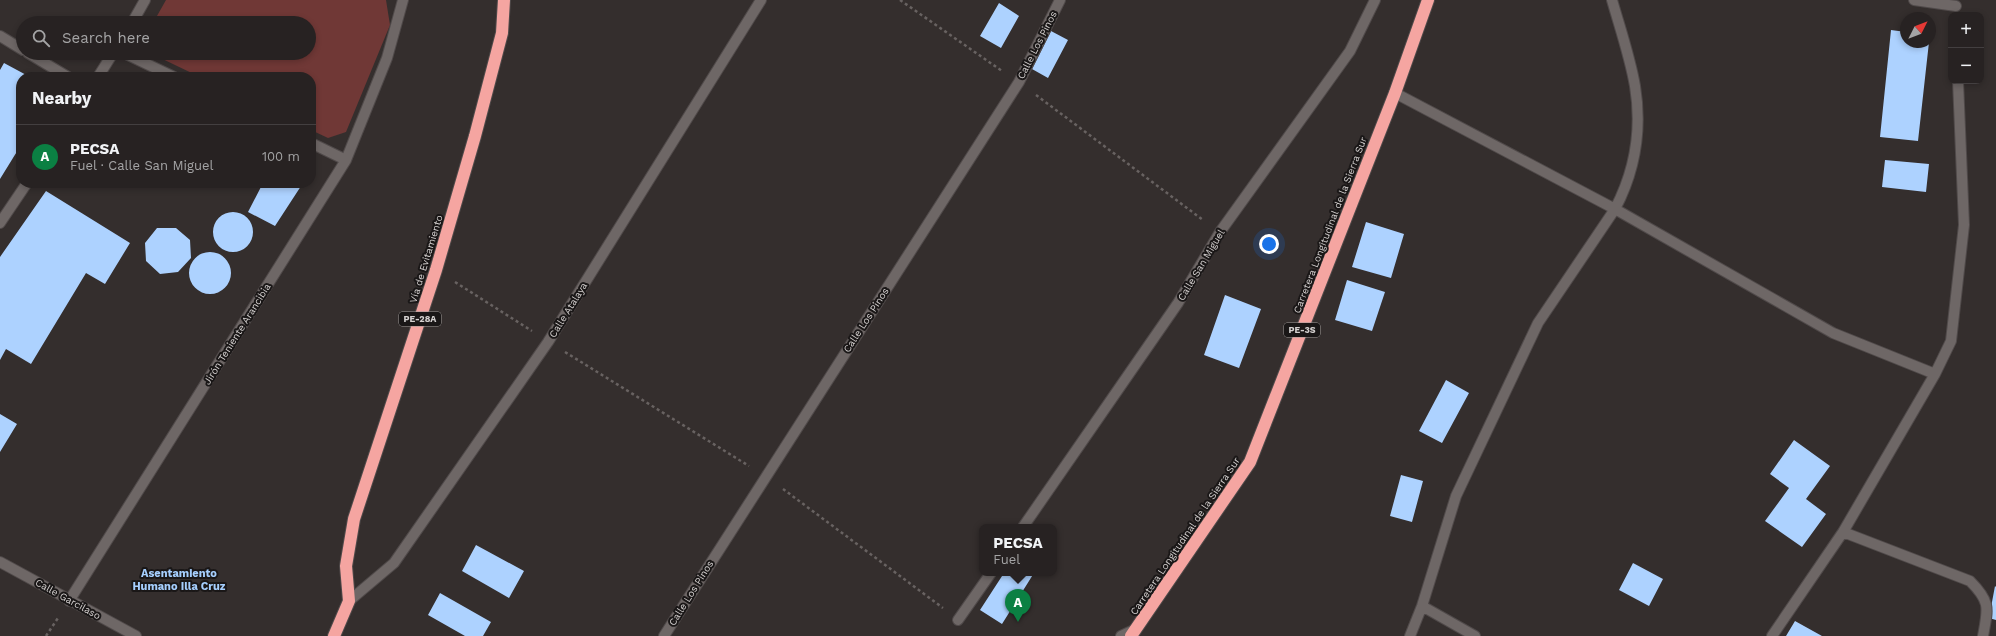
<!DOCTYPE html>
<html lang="en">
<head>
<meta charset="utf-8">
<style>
	body { margin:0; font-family:"Work Sans",sans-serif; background:#2f2a2a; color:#f1f3f6 }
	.controls { position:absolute; right:12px; top:12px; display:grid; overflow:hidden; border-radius:8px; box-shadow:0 2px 6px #0003 }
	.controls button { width:36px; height:36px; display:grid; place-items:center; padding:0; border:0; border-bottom:1px solid #433f40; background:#272222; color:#f1f3f6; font:20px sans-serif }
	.compass { position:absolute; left:1900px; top:12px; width:36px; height:36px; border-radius:50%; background:#272222; box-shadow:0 2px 6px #0003; rotate:48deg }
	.you { position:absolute; left:1269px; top:244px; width:14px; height:14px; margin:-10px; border:3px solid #fff; border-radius:50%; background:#1a73e8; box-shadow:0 0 0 6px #1a73e833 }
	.badge { display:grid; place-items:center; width:26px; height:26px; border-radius:50%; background:#0b8043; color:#fff; font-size:13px; font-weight:700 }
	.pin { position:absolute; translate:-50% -33px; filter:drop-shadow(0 1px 2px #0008) }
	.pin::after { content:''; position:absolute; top:21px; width:14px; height:12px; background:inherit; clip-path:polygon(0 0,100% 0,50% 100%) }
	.popup { position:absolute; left:979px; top:524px; width:78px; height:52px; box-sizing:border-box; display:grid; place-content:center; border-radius:8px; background:#272222; filter:drop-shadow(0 1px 3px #0005); font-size:13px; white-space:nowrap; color:#a4a4a5 }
	.popup b { font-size:15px; color:#f1f3f6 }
	.popup::after { content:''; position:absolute; left:50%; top:100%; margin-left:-8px; border:8px solid transparent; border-top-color:#272222 }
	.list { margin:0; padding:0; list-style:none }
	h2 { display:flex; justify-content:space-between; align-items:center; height:52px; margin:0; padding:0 16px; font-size:17px }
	h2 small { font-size:13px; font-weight:400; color:#a4a4a5 }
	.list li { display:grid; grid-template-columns:26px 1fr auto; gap:12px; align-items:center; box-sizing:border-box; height:64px; padding:0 16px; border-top:1px solid #433f40 }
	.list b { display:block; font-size:15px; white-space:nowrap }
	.list p { margin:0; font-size:13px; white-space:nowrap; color:#a4a4a5 }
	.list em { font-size:13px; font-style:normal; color:#a4a4a5 }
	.icon { flex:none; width:22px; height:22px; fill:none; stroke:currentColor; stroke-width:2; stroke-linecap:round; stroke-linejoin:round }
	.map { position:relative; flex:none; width:1996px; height:636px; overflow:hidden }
	.search { position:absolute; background:#272222; box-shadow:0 2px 6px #0003; left:16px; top:16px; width:300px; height:44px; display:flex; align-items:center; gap:10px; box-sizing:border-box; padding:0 14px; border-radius:22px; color:#a4a4a5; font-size:15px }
	.panel { position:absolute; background:#272222; box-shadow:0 2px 6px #0003; left:16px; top:72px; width:300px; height:116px; border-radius:16px }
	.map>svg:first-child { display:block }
	.green { fill:#703836 }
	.building { fill:#add2ff }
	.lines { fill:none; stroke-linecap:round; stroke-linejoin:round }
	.minor-casing { stroke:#504a4a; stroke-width:12 }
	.highway-casing { stroke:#504a4a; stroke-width:14 }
	.path { stroke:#686261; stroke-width:2.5; stroke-dasharray:3 3; stroke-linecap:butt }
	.minor { stroke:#6e6766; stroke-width:10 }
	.highway { stroke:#f5a5a1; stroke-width:12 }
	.labels { text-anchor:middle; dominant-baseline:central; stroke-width:4; stroke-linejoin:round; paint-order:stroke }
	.shield { fill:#1a1717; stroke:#9d9998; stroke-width:1 }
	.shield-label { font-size:9px; font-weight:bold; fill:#d5d1d0 }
	.street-label { font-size:10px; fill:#d5d1d0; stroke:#1a1717 }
	.neighbourhood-label { font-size:11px; font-weight:bold; fill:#a6cffe; stroke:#1a1717 }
</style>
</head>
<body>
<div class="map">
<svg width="1996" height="636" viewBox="0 0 1996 636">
	<rect width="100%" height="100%" fill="#342e2d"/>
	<path class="green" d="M166,0H386L390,25L346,132L328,138L311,130V77H200L150,53H309V23H153Z"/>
	<path class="building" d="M999,3L1019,16L1001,48L980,36Z
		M1891,30L1906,32V42H1929L1918,141L1880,137Z
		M1051,31L1068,40L1048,78L1032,69Z
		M4,63L30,77H21V145L0,179V70Z
		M1885,160L1929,164L1926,192L1882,187Z
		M263,183H303L275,226L248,212Z
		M46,191L130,243L105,284L86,273L31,364L6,349L0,360V257Z
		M213 232a20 20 0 1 1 40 0a20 20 0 1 1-40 0Z
		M1366,222L1404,234L1391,278L1352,267Z
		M157,228H176L190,240L191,258L178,272L160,274L146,261L145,243Z
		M189 273a21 21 0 1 1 42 0a21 21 0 1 1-42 0Z
		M1347,280L1385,292L1372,331L1335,320Z
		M1225,295L1261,309L1239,368L1204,355Z
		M1446,380L1469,393L1442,443L1419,431Z
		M0,414L17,424L0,452Z
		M1794,440L1830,466L1806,499L1826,514L1802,547L1765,521L1789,488L1770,474Z
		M1401,475L1423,481L1412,522L1390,516Z
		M476,545L524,571L509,598L462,571Z
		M1633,563L1663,579L1649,606L1619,590Z
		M1004,573H1034L1002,624L980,610Z
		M1995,586L1996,587V620L1989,618Z
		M440,593L491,622L483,636H465L428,615Z
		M1795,621L1822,636H1786Z"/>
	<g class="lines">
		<g class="minor-casing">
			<path id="minor" d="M1914,0L1956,6
				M132,23L145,0
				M0,36L23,50
				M28,53L68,77
				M124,53L174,77
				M98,77L113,53
				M1395,93L1615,209L1833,333L1935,374
				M311,143L346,160
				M0,223L27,183
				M1023,527L1178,303L1220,232L1350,51L1375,0
				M1843,532L1970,581C1991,602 1988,608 1983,636
				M0,562L136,636
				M69,601L346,160L387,58L403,0
				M349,601L394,563L548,342L761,0
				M1422,606L1475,636
				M958,620L991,573
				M664,636L1019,82L1060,0
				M1121,636L1136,629
				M1410,636L1422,606L1456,496L1538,323L1615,209C1635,171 1642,129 1635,86C1630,57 1620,28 1612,0
				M1772,636L1843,532L1935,374L1951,341L1964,225L1958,81"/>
		</g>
		<g class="highway-casing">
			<path id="highway" d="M334,636L349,601L346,566L354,519L436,270L475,136L502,33L504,0
				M1131,636L1250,462L1395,93L1428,0"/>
		</g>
		<path class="path" d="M900,0L1002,71
			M1036,95L1203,220
			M455,282L532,331
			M565,352L749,466
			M783,489L943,608
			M46,636L58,618"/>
		<use href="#minor" class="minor"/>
		<use href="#highway" class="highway"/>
	</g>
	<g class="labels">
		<g class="shield">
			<rect x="399" y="312" width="42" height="14" rx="3"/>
			<rect x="1284" y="323" width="36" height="14" rx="3"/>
		</g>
		<g class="shield-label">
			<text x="420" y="319">PE-28A</text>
			<text x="1302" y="330">PE-3S</text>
		</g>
		<g class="street-label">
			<text transform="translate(1037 45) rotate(-63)">Calle Los Pinos</text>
			<text transform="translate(1330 225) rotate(-69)">Carretera Longitudinal de la Sierra Sur</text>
			<text transform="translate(426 259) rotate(-73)">Vía de Evitamiento</text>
			<text transform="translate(1201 265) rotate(-59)">Calle San Miguel</text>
			<text transform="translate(568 310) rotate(-58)">Calle Atalaya</text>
			<text transform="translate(866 320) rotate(-57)">Calle Los Pinos</text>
			<text transform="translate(237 334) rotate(-58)">Jirón Teniente Arancibia</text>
			<text transform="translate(1185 536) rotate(-56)">Carretera Longitudinal de la Sierra Sur</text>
			<text transform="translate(691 593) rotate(-58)">Calle Los Pinos</text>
			<text transform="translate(68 599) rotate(29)">Calle Garcilaso</text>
		</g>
		<g class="neighbourhood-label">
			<text x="179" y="573">Asentamiento<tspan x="179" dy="13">Humano Illa Cruz</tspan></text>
		</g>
	</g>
</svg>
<div class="controls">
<button>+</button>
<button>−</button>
</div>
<svg class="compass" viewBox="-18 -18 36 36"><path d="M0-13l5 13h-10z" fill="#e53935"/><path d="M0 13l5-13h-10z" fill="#a4a4a5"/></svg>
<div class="you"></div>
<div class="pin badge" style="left:1018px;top:622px">A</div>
<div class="popup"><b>PECSA</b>Fuel</div>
<div class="search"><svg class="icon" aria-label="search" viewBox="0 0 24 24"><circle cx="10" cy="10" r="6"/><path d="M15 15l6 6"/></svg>Search here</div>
<section class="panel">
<h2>Nearby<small></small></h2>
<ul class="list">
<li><span class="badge">A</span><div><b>PECSA</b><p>Fuel · Calle San Miguel</p></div><em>100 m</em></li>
</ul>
</section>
</div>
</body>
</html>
